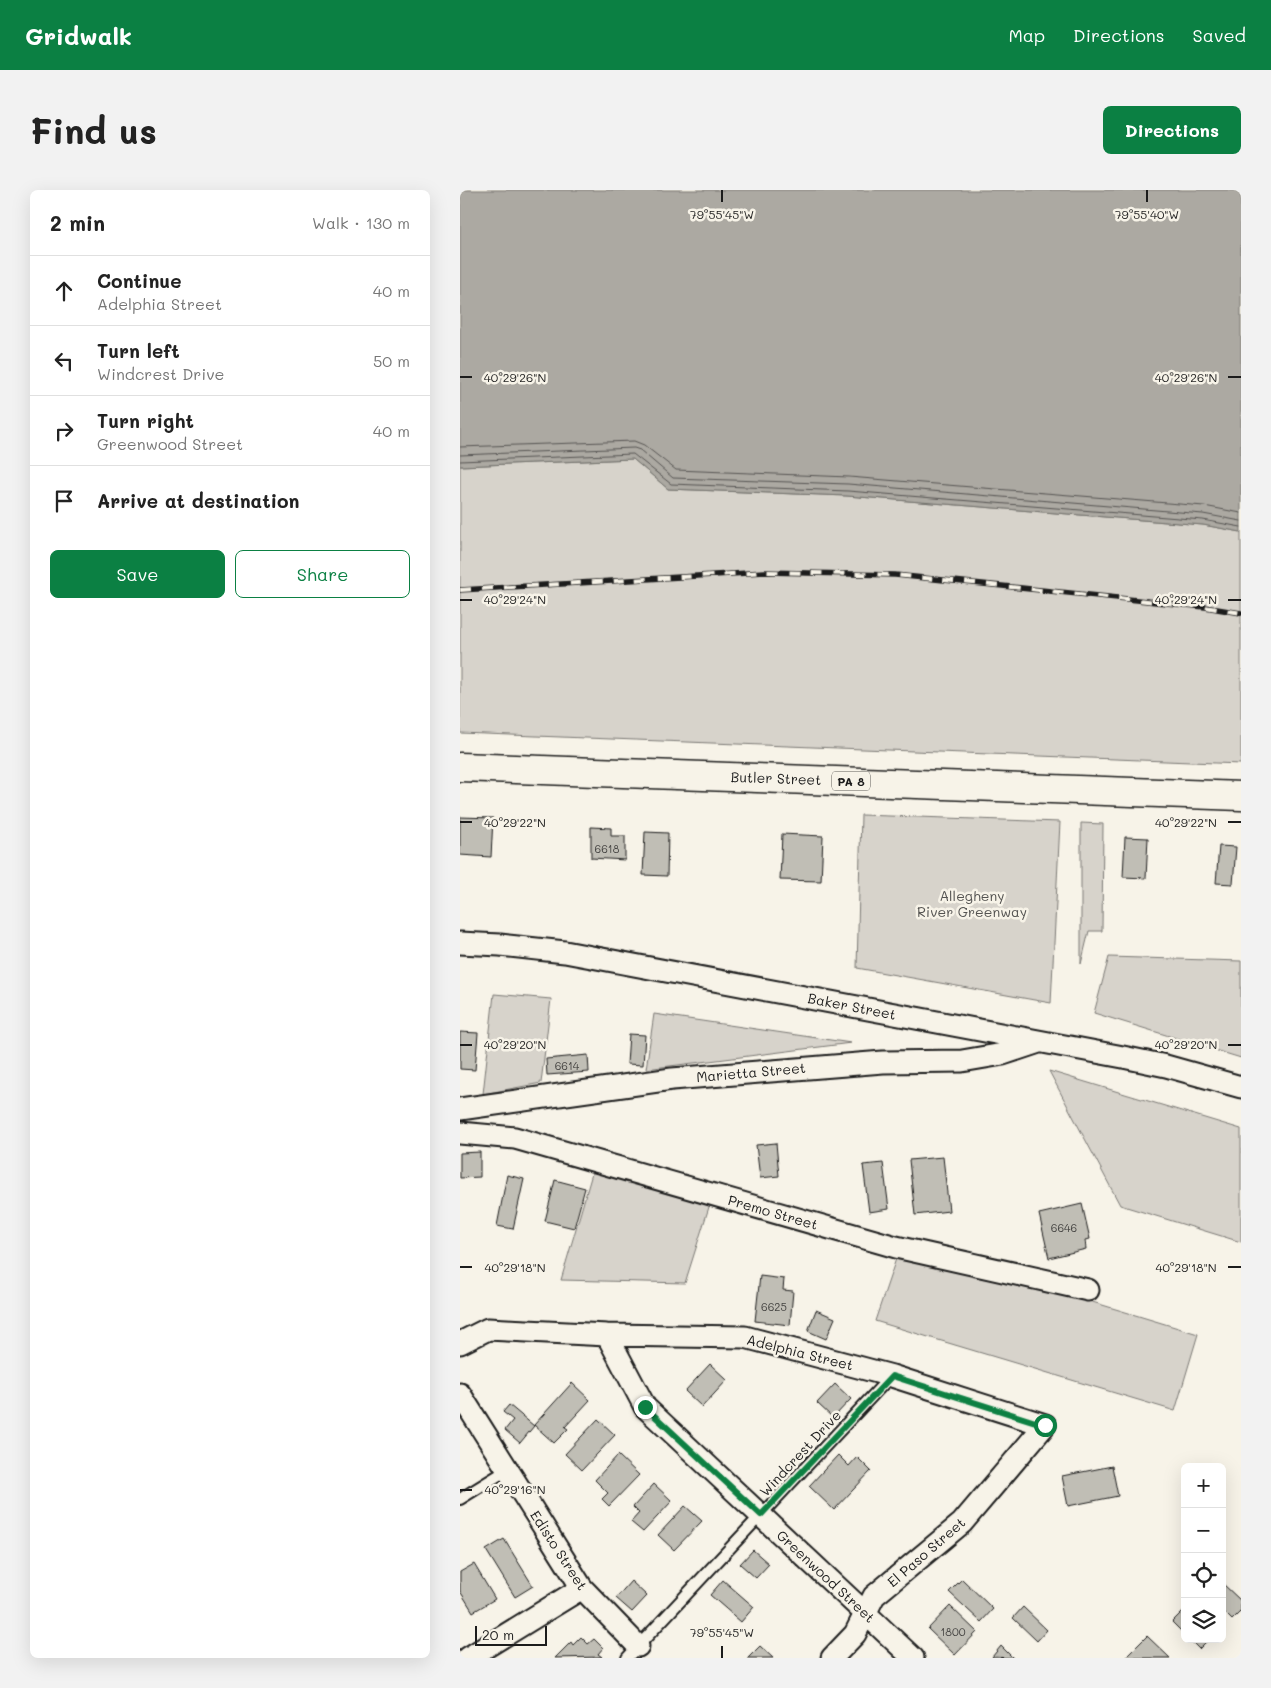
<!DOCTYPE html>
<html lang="en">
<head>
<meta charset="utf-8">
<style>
	body { margin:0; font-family:Mali,sans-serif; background:#f2f2f2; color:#222 }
	.controls { position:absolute; right:15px; bottom:15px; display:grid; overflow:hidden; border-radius:8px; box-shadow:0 5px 20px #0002 }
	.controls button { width:45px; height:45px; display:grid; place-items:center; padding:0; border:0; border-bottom:1px solid #e0e0e0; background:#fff; color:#222; font:25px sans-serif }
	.scale { position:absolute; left:15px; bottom:12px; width:72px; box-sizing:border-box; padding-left:5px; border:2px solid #1c1c1c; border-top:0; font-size:14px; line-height:18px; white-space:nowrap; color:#1c1c1c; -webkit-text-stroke:4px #f7f3e8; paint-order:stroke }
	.stop { position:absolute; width:15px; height:15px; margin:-11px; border:4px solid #0b8043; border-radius:50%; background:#fff }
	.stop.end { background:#0b8043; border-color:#fff; box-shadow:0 1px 5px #0008 }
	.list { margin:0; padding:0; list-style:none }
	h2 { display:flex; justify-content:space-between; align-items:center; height:65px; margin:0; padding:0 20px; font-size:21px }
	h2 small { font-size:16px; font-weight:400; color:#767676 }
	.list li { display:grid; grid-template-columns:32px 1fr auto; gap:15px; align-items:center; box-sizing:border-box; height:70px; padding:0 20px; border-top:1px solid #e0e0e0 }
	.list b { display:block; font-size:19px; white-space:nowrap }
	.list p { margin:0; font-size:16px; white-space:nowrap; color:#767676 }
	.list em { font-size:16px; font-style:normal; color:#767676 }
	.actions { display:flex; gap:10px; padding:15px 20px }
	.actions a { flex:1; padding:11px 0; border:1px solid #0b8043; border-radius:8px; text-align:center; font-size:18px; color:#0b8043 }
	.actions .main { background:#0b8043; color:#fff }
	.icon { flex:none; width:28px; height:28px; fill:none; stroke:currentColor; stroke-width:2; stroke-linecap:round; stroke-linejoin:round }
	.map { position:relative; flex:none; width:781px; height:1468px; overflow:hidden; border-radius:8px }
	header { display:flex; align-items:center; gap:30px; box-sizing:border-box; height:70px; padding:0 25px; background:#0b8043; color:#fff }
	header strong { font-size:24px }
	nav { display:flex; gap:28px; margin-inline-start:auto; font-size:18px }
	.intro { display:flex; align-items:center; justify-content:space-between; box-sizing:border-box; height:120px; padding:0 30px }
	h1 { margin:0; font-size:35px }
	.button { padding:12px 22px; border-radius:8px; background:#0b8043; color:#fff; font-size:18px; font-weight:700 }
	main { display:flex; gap:30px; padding:0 30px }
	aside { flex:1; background:#fff; border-radius:8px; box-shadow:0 5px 20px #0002 }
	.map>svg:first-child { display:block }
	.green { fill:#d7d3cb; stroke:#7a7874 }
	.water { fill:#aca9a2; stroke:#72716c }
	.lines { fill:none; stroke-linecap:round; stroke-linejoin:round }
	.shore { stroke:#565452; stroke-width:1 }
	.building { fill:#c0beb5; stroke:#1c1c1c }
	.service-casing { stroke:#1c1c1c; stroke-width:14 }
	.minor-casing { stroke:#1c1c1c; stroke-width:25 }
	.trunk-casing { stroke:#1c1c1c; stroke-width:31 }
	.service { stroke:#f7f3e8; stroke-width:10 }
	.minor { stroke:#f7f3e8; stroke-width:21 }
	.trunk { stroke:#f7f3e8; stroke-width:28 }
	.rail-casing { stroke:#1c1c1c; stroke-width:5.5 }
	.rail { stroke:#f7f3e8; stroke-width:4; stroke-dasharray:11; stroke-linecap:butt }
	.route { stroke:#0b8043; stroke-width:6 }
	.ticks { fill:none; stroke:#1c1c1c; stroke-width:2 }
	.labels { text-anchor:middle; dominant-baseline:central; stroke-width:5; stroke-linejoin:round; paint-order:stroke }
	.number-label { font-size:11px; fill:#454442 }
	.shield { fill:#f7f3e8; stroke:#5e5c59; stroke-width:1 }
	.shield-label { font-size:12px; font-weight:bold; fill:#1c1c1c }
	.street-label { font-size:14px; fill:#1c1c1c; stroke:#f7f3e8 }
	.park-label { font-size:14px; fill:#545351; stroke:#f7f3e8 }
	.ticks-label { font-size:12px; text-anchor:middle; fill:#1c1c1c; stroke:#f7f3e8; stroke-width:5; stroke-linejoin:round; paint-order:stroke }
</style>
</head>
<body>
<header>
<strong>Gridwalk</strong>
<nav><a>Map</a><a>Directions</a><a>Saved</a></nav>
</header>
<div class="intro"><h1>Find us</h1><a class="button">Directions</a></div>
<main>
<aside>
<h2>2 min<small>Walk · 130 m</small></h2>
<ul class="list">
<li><svg class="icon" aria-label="ahead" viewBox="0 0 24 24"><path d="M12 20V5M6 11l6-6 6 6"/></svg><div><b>Continue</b><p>Adelphia Street</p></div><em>40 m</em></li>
<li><svg class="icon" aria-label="left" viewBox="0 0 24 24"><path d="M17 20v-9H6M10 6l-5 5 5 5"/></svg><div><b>Turn left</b><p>Windcrest Drive</p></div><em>50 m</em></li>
<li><svg class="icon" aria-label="right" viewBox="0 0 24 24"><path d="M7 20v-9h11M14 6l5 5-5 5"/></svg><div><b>Turn right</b><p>Greenwood Street</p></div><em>40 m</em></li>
<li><svg class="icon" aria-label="arrive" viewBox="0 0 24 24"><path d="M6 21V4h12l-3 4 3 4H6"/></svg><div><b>Arrive at destination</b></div></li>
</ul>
<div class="actions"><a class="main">Save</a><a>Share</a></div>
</aside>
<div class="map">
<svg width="781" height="1468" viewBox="0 0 781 1468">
	<rect width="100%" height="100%" fill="#f7f3e8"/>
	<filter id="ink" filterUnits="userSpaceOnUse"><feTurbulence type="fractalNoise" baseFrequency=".02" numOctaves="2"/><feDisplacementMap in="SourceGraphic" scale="10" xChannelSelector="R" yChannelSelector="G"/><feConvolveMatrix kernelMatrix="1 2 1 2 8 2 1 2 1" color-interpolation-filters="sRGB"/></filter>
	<g filter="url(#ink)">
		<path class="green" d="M173,269L208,299L387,306L743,335L781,342V574L0,543V276Z
			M401,625L600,632L591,813L397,778Z
			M621,633L643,634L642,741H629L621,774Z
			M649,767L781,771V868L634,823Z
			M34,804L91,809L81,893L23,904Z
			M194,824L391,853L186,879Z
			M589,881L781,939V1052L660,1015Z
			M138,963L255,998L225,1093L101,1090Z
			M441,1054L738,1144L715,1221L415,1131Z"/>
		<path class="water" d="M0,0H781V342L743,335L387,306L208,299L173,269L0,276Z"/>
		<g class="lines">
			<path class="shore" d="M0,257L174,251L184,255L216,280L389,287L744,316L781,323
				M0,265L174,258L180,260L213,288L388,294L743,324L781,331
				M0,271L173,264L211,294L388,301L743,330L781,337"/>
		</g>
		<path class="building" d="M0,627L33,628L31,667L0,665Z
			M131,637L151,638V646H165V670L131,668Z
			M185,642L208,643L207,686L183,685Z
			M322,644L363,646L361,691L320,690Z
			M665,647L688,648L686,688L663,687Z
			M759,656L776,657L773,694L756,693Z
			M0,842L18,843L15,880L0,879Z
			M169,844L185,845L183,875L167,874Z
			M128,865L129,882L87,885L86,869Z
			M316,953L319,986L300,988L296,955Z
			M20,962V987L0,988V963Z
			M483,967L489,1021L455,1025L449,970Z
			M423,973L429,1019L409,1022L403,975Z
			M47,985L64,989L53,1039L37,1036Z
			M95,990L125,998L114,1038L85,1031Z
			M622,1014L630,1049L625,1050L626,1059L589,1068L579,1024Z
			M300,1086L324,1089L323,1100L333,1101L330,1135L295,1131Z
			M356,1120L375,1128L366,1149L348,1141Z
			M250,1174L267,1190L242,1217L225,1201Z
			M112,1193L130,1210L105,1237L108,1239L94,1253L74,1235Z
			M375,1194L391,1209L373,1228L357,1213Z
			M49,1215L74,1236L60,1253L45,1240L53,1230L43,1222Z
			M138,1229L155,1245L122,1280L105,1264Z
			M158,1265L179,1285L149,1316L142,1309L148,1303L135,1290Z
			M378,1265L389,1276L397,1267L411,1281L374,1320L349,1296Z
			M652,1276L658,1306L608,1316L602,1286Z
			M194,1294L212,1311L183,1342L171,1332L179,1323L173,1317Z
			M225,1316L242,1331L214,1360L198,1345Z
			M44,1349L73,1396L55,1407L26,1360Z
			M293,1360L309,1374L296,1388L280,1374Z
			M14,1374L35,1409L13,1422L0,1401V1382Z
			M502,1389L533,1419L521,1432L489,1402Z
			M263,1390L294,1417L281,1432L250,1405Z
			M171,1391L187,1406L172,1422L156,1408Z
			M762,1393L781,1411V1421L772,1430L762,1420Z
			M490,1416L517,1442L495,1465L468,1439Z
			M563,1417L587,1440L577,1451L553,1428Z
			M725,1419V1445L712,1432Z
			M687,1446L710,1468H669L667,1466Z
			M121,1447L128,1454L134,1449L143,1458L138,1464L142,1467L95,1468L111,1452L113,1455Z
			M729,1449H749L739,1459Z
			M300,1456L313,1468H288Z
			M541,1456L553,1468L532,1467Z"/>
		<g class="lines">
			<g class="service-casing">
				<path id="service" d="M0,1309L47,1280
					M167,1468L431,1186"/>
			</g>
			<g class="minor-casing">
				<path id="minor" d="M0,753L40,755L105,762L663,867L706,876L781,897
					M0,919L212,889L423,872L502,871L543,864L579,852
					M0,943L55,948L436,1057L628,1100
					M147,1145L185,1217L453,1468
					M0,1153L28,1139L147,1145L285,1147L432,1186L585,1235L502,1333L414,1406L395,1444L372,1468
					M0,1204L122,1398L178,1456
					M8,1468L122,1398"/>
			</g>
			<g class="trunk-casing">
				<path id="trunk" d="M0,577L781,606"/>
			</g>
			<use href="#service" class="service"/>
			<use href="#minor" class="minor"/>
			<use href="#trunk" class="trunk"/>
			<g class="rail-casing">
				<path id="rail" d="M0,400L305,382L435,385L745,417L781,423"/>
			</g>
			<use href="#rail" class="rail"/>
		</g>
	</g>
	<g class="lines" filter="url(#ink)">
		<path class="route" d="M185,1217L301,1325L432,1186L585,1235"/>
	</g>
	<path class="ticks" d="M262,0V12M687,0V12M0,187H12M768,187H781M0,410H12M768,410H781M0,632H12M768,632H781M0,855H12M768,855H781M0,1077H12M768,1077H781M0,1300H12M262,1456V1468"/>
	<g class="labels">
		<g class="number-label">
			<text x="147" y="658">6618</text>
			<text x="107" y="875">6614</text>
			<text x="604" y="1037">6646</text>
			<text x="314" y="1116">6625</text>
			<text x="493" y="1441">1800</text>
		</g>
		<rect class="shield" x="372" y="581.5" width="38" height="19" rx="4"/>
		<g class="shield-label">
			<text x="391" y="591">PA 8</text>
		</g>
		<g class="street-label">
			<text transform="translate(316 588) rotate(2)">Butler Street</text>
			<text transform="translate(392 816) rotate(11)">Baker Street</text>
			<text transform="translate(291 882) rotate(-5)">Marietta Street</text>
			<text transform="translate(313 1022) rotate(16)">Premo Street</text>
			<text transform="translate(340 1162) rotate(14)">Adelphia Street</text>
			<text transform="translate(340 1263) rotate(-47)">Windcrest Drive</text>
			<text transform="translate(99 1360) rotate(57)">Edisto Street</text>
			<text transform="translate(466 1362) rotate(-41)">El Paso Street</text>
			<text transform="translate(366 1386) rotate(43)">Greenwood Street</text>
		</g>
		<g class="park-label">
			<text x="512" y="705">Allegheny<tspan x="512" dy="16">River Greenway</tspan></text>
		</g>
	</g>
	<g class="ticks-label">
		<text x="262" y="29">79°55'45"W</text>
		<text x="687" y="29">79°55'40"W</text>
		<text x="55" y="192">40°29'26"N</text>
		<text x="726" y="192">40°29'26"N</text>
		<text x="55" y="414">40°29'24"N</text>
		<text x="726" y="414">40°29'24"N</text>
		<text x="55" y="637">40°29'22"N</text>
		<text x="726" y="637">40°29'22"N</text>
		<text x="55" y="859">40°29'20"N</text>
		<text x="726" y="859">40°29'20"N</text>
		<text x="55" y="1082">40°29'18"N</text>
		<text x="726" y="1082">40°29'18"N</text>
		<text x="55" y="1304">40°29'16"N</text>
		<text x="262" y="1447">79°55'45"W</text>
	</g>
</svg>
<div class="controls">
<button>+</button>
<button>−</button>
<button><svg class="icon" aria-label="locate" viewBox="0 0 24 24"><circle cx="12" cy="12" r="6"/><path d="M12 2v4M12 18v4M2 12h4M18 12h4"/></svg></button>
<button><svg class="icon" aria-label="layers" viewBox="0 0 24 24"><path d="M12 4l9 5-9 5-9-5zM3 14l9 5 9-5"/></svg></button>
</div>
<div class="scale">20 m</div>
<div class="stop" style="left:585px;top:1235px"></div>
<div class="stop end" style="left:185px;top:1217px"></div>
</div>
</main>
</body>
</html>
